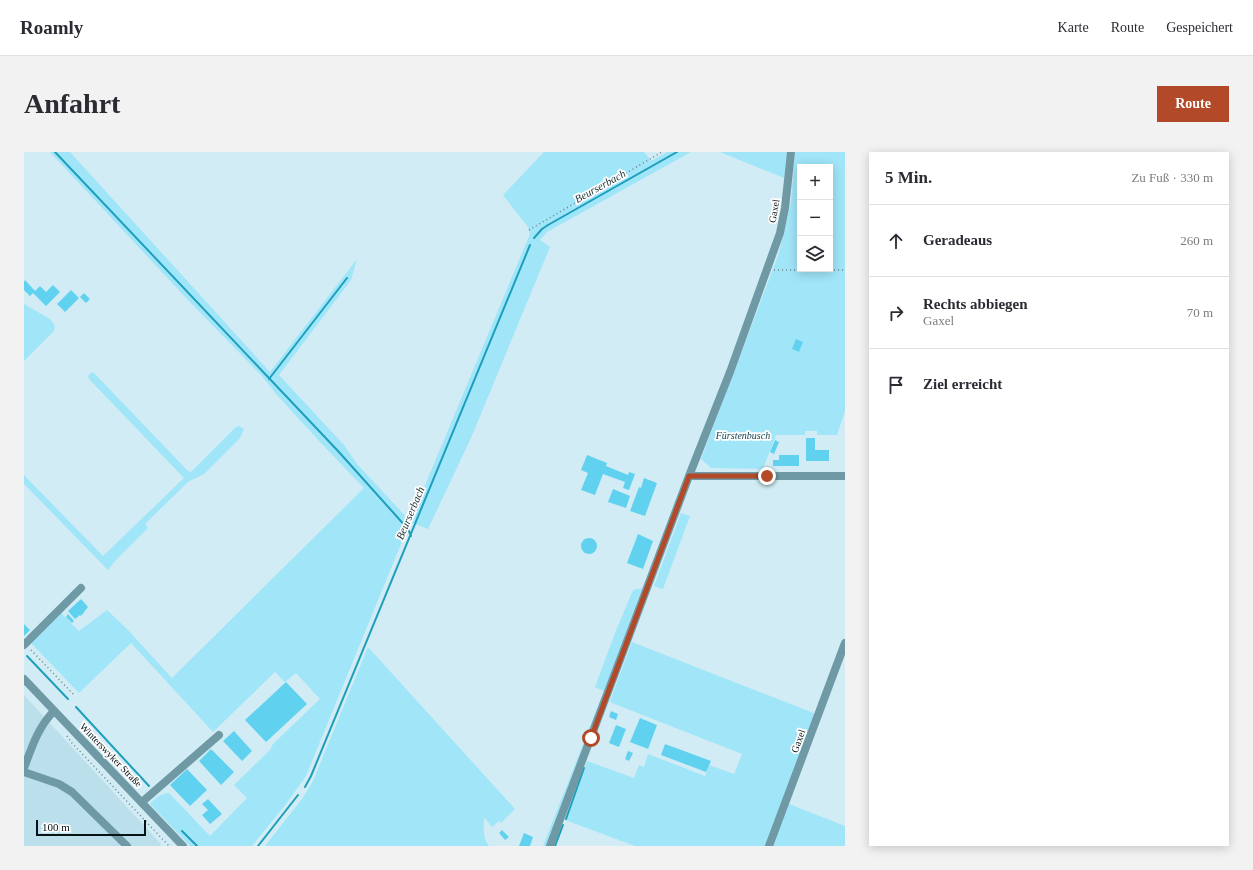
<!DOCTYPE html>
<html lang="de">
<head>
<meta charset="utf-8">
<style>
	body { margin:0; font-family:Georgia,serif; background:#f2f2f3; color:#2b2b33 }
	.controls { position:absolute; right:12px; top:12px; display:grid; overflow:hidden; border-radius:0px; box-shadow:0 2px 10px #0003 }
	.controls button { width:36px; height:36px; display:grid; place-items:center; padding:0; border:0; border-bottom:1px solid #e1e1e2; background:#fff; color:#2b2b33; font:20px sans-serif }
	.scale { position:absolute; left:12px; bottom:10px; width:110px; box-sizing:border-box; padding-left:4px; border:2px solid #091215; border-top:0; font-size:11px; line-height:14px; white-space:nowrap; color:#091215; -webkit-text-stroke:3px #fff; paint-order:stroke }
	.stop { position:absolute; width:12px; height:12px; margin:-9px; border:3px solid #b24928; border-radius:50%; background:#fff }
	.stop.end { background:#b24928; border-color:#fff; box-shadow:0 1px 4px #0008 }
	.list { margin:0; padding:0; list-style:none }
	h2 { display:flex; justify-content:space-between; align-items:center; height:52px; margin:0; padding:0 16px; font-size:17px }
	h2 small { font-size:13px; font-weight:400; color:#7c7c81 }
	.list li { display:grid; grid-template-columns:26px 1fr auto; gap:12px; align-items:center; box-sizing:border-box; height:72px; padding:0 16px; border-top:1px solid #e1e1e2 }
	.list b { display:block; font-size:15px; white-space:nowrap }
	.list p { margin:0; font-size:13px; white-space:nowrap; color:#7c7c81 }
	.list em { font-size:13px; font-style:normal; color:#7c7c81 }
	.icon { flex:none; width:22px; height:22px; fill:none; stroke:currentColor; stroke-width:2; stroke-linecap:round; stroke-linejoin:round }
	.map { position:relative; flex:none; width:821px; height:694px; overflow:hidden; border-radius:0px }
	header { display:flex; align-items:center; gap:24px; box-sizing:border-box; height:56px; padding:0 20px; background:#fff; border-bottom:1px solid #e1e1e2 }
	header strong { font-size:19px }
	nav { display:flex; gap:22px; margin-inline-start:auto; font-size:14px }
	.intro { display:flex; align-items:center; justify-content:space-between; box-sizing:border-box; height:96px; padding:0 24px }
	h1 { margin:0; font-size:28px }
	.button { padding:10px 18px; border-radius:0px; background:#b24928; color:#fff; font-size:14px; font-weight:700 }
	main { display:flex; gap:24px; padding:0 24px }
	aside { flex:1; background:#fff; border-radius:0px; box-shadow:0 2px 10px #0003 }
	.map>svg:first-child { display:block }
	.built { fill:#bce0eb }
	.green { fill:#a1e5f9; fill-rule:evenodd }
	.lines { fill:none; stroke-linecap:round; stroke-linejoin:round }
	.stream { stroke:#1d9fbc; stroke-width:2 }
	.building { fill:#60d2f0 }
	.path { stroke:#6f8187; stroke-width:1.5; stroke-dasharray:1 3; stroke-linecap:butt }
	.minor { stroke:#6e99a5; stroke-width:8 }
	.route { stroke:#b24928; stroke-width:5 }
	.labels { text-anchor:middle; dominant-baseline:central; stroke-width:3.5; stroke-linejoin:round; paint-order:stroke }
	.street-label { font-size:10px; fill:#091215; stroke:#fff }
	.park-label { font-size:10px; font-style:italic; fill:#124552; stroke:#fff }
	.water-label { font-size:11px; font-style:italic; fill:#1b2f35; stroke:#fff }
</style>
</head>
<body>
<header>
<strong>Roamly</strong>
<nav><a>Karte</a><a>Route</a><a>Gespeichert</a></nav>
</header>
<div class="intro"><h1>Anfahrt</h1><a class="button">Route</a></div>
<main>
<div class="map">
<svg width="821" height="694" viewBox="0 0 821 694">
	<rect width="100%" height="100%" fill="#d1ecf4"/>
	<path class="built" d="M0,543L137,692L136,694H0Z"/>
	<path class="green" d="M26,0H46L246,220L333,107L327,128L255,223L320,293L333,312L386,369L506,82L504,75L479,43L520,0H620L627,9L643,0H667L523,80L516,88L526,95L447,286L404,377L386,370L282,624L262,652L228,694H166L126,652C132,646 136,641 145,641L186,684L223,646L210,633L246,598L249,592L296,547L272,521L261,530L251,520L189,580L107,491L55,541L7,491L37,461L55,479L83,458L103,477L148,526L340,336L296,290L253,243L238,224L163,147Z
		M696,0H763L760,26Z
		M771,0H821V259L813,283H793V279H781V283H752L739,317L687,316L677,307L755,101L767,50ZM776,15H806V117H776Z
		M0,152L26,167L31,174L30,179L0,209Z
		M68,220L70,221L164,319L167,320L212,275L215,274L220,277L216,286L180,322L164,330L121,372L124,376L91,409L84,418L0,332V323L79,404L160,326L65,227L64,224Z
		M657,361L666,364L639,437L630,434Z
		M618,436L580,539L524,694H519L580,539L571,535L591,481L609,438Z
		M608,490L792,562L743,694H611L541,668L563,609L610,626L615,613L620,615L624,602L681,624L685,613L710,622L718,602L588,551L586,549Z
		M344,495L491,657L477,671L475,669L468,675L460,665C460,675 458,686 465,694H241L278,647L289,629Z
		M765,652L821,674V694H749Z"/>
	<g class="lines">
		<path class="stream" d="M31,0L314,299L384,377L387,384
			M510,86L518,77L524,73L653,0
			M245,227L323,126
			M3,504L44,547
			M52,555L125,634
			M281,635L287,624L506,93
			M542,667L560,616
			M158,679L173,694
			M234,694L274,643
			M531,694L539,673"/>
	</g>
	<path class="building" d="M1,128L11,139L16,134L22,140L29,133L36,140L22,154L9,141L6,144L0,138V130Z
		M47,138L55,146L41,160L33,152Z
		M60,141L66,147L62,151L56,145Z
		M772,187L779,190L775,200L768,197Z
		M782,286H791V298H805V309H782Z
		M751,288L755,290L750,302L746,300Z
		M563,303L583,311L582,314L604,323L605,320L611,322L605,338L599,336L601,330L579,322L571,343L557,338L564,321L557,318Z
		M755,303H775V314H749V308H755Z
		M620,326L633,331L621,364L606,359L615,335L617,336Z
		M589,337L606,344L602,356L584,350Z
		M614,382L629,389L619,417L603,411Z
		M557 394a8 8 0 1 1 16 0a8 8 0 1 1-16 0Z
		M57,447L64,455L57,464L56,463L51,467L44,459Z
		M44,462L50,469L48,471L42,465Z
		M0,472L6,478L0,484Z
		M262,530L283,552L242,590L221,568Z
		M587,559L594,562L592,568L585,565Z
		M616,566L633,573L624,597L606,590Z
		M592,573L602,577L595,595L585,591Z
		M210,579L228,599L218,609L199,589Z
		M641,592L687,609L682,620L637,603Z
		M187,597L210,620L197,633L175,609Z
		M604,599L609,601L605,609L601,607Z
		M163,617L183,638L166,654L146,633Z
		M184,647L198,662L186,672L178,663L184,658L178,652Z
		M478,678L485,685L481,688L475,681Z
		M500,681L509,685L506,694H495Z"/>
	<g class="lines">
		<path class="path" d="M505,78L638,0
			M750,118H821
			M7,498L51,544
			M43,584L47,590L145,694"/>
		<path class="minor" d="M665,324H821
			M0,493L57,436
			M0,527L159,694
			M0,616C8,595 14,575 30,559
			M0,620L35,632L48,640L103,694
			M118,650L195,583
			M526,694L665,324L706,220L756,81L761,56L767,0
			M745,694L821,491"/>
	</g>
	<g class="lines">
		<path class="route" d="M567,586L665,324H743"/>
	</g>
	<g class="labels">
		<g class="street-label">
			<text transform="translate(750 59) rotate(-81)">Gaxel</text>
			<text transform="translate(774 589) rotate(-70)">Gaxel</text>
			<text transform="translate(87 603) rotate(46)">Winterswyker Straße</text>
		</g>
		<g class="park-label">
			<text x="719" y="283">Fürstenbusch</text>
		</g>
		<g class="water-label">
			<text transform="translate(576 34) rotate(-29)">Beurserbach</text>
			<text transform="translate(386 361) rotate(-67)">Beurserbach</text>
		</g>
	</g>
</svg>
<div class="controls">
<button>+</button>
<button>−</button>
<button><svg class="icon" aria-label="layers" viewBox="0 0 24 24"><path d="M12 4l9 5-9 5-9-5zM3 14l9 5 9-5"/></svg></button>
</div>
<div class="scale">100 m</div>
<div class="stop" style="left:567px;top:586px"></div>
<div class="stop end" style="left:743px;top:324px"></div>
</div>
<aside>
<h2>5 Min.<small>Zu Fuß · 330 m</small></h2>
<ul class="list">
<li><svg class="icon" aria-label="ahead" viewBox="0 0 24 24"><path d="M12 20V5M6 11l6-6 6 6"/></svg><div><b>Geradeaus</b></div><em>260 m</em></li>
<li><svg class="icon" aria-label="right" viewBox="0 0 24 24"><path d="M7 20v-9h11M14 6l5 5-5 5"/></svg><div><b>Rechts abbiegen</b><p>Gaxel</p></div><em>70 m</em></li>
<li><svg class="icon" aria-label="arrive" viewBox="0 0 24 24"><path d="M6 21V4h12l-3 4 3 4H6"/></svg><div><b>Ziel erreicht</b></div></li>
</ul>
</aside>
</main>
</body>
</html>
